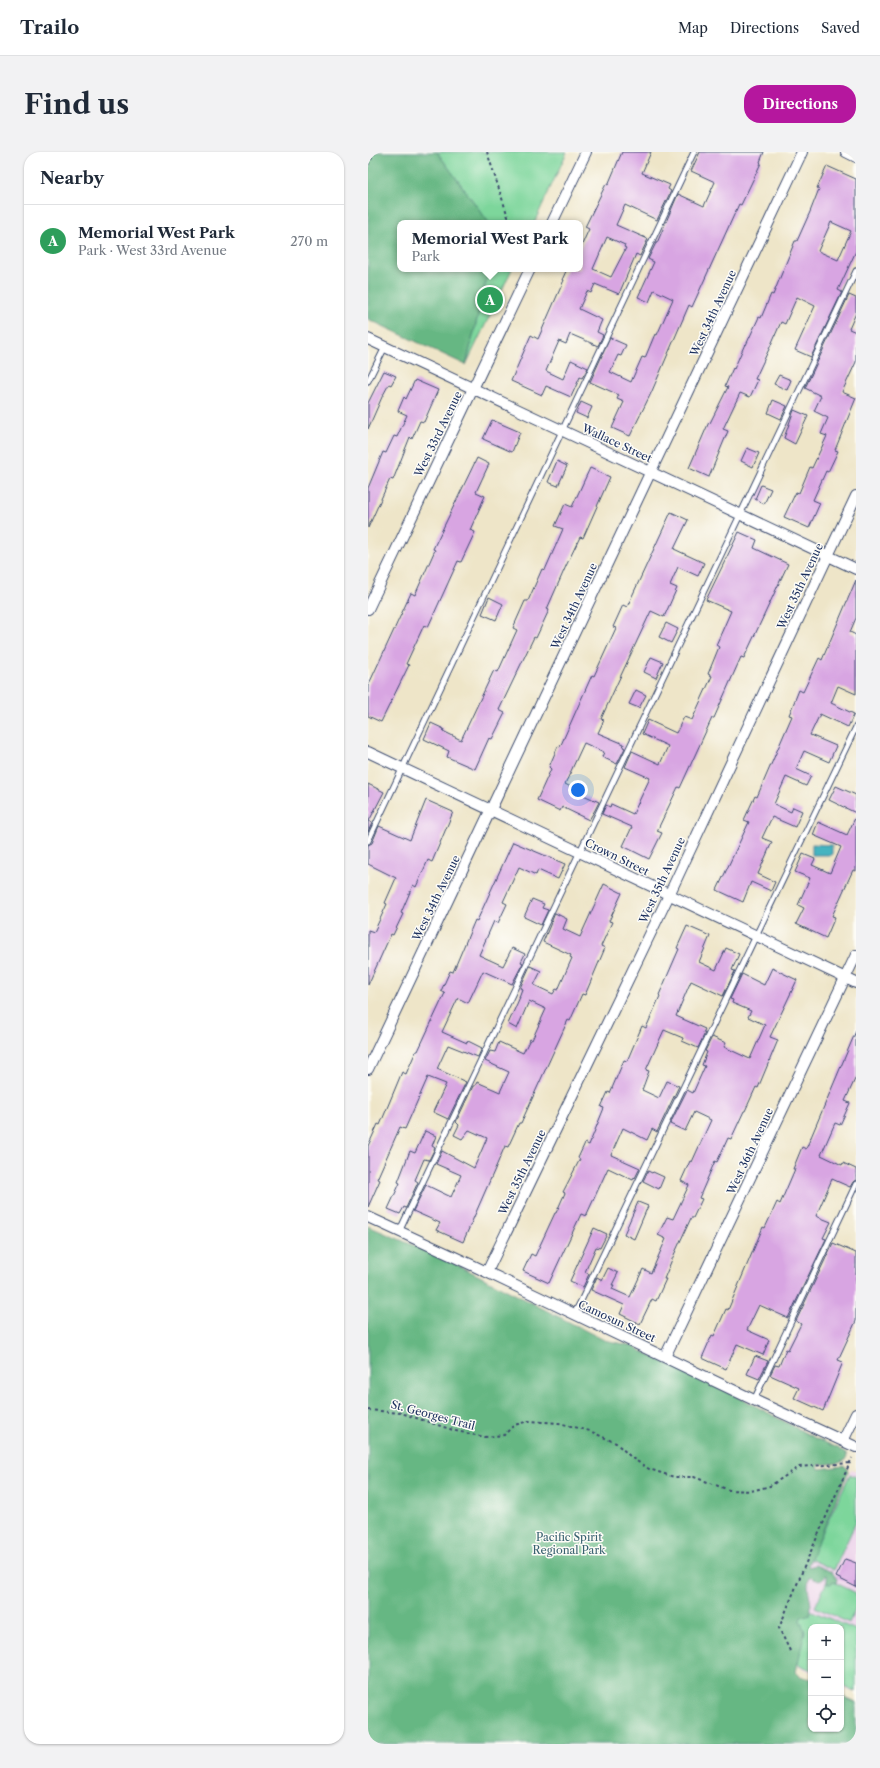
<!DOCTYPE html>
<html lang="en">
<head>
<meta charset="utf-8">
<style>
	body { margin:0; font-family:"Libre Caslon Text",serif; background:#f2f2f3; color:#1f2937 }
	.controls { position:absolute; right:12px; bottom:12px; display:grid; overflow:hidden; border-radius:8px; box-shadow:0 1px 3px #0004 }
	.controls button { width:36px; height:36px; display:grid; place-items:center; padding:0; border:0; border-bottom:1px solid #e0e1e3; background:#fff; color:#1f2937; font:20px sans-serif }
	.you { position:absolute; left:210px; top:638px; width:14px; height:14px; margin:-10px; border:3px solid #fff; border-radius:50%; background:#1a73e8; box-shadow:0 0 0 6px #1a73e833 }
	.badge { display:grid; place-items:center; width:26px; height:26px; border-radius:50%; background:#b5179e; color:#fff; font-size:13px; font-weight:700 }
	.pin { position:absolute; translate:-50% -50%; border:2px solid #fff; box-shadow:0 1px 4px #0006 }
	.popup { position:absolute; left:29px; top:68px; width:186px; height:52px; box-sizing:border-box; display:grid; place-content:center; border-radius:8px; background:#fff; filter:drop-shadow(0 1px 3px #0005); font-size:13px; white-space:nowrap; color:#747a83 }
	.popup b { font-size:15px; color:#1f2937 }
	.popup::after { content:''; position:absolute; left:50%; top:100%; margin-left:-8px; border:8px solid transparent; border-top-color:#fff }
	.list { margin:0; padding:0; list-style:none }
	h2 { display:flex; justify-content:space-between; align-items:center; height:52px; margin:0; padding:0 16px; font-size:17px }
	h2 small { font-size:13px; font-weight:400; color:#747a83 }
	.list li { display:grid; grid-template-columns:26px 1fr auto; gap:12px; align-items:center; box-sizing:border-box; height:72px; padding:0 16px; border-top:1px solid #e0e1e3 }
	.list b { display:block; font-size:15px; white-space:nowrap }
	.list p { margin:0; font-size:13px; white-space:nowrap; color:#747a83 }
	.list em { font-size:13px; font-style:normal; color:#747a83 }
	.icon { flex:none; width:22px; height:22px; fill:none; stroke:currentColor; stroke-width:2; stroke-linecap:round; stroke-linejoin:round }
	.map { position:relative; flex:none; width:488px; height:1592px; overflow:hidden; border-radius:16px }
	header { display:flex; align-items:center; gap:24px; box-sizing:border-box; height:56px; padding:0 20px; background:#fff; border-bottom:1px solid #e0e1e3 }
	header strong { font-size:19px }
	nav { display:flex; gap:22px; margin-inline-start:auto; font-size:14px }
	.intro { display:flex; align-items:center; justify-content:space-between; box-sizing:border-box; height:96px; padding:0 24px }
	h1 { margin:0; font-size:28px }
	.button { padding:10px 18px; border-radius:16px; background:#b5179e; color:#fff; font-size:14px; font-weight:700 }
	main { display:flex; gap:24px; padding:0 24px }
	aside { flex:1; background:#fff; border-radius:16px; box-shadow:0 1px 3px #0004 }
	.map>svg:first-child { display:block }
	.built { fill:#ecd1ea }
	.green { fill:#7dd69b; stroke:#4c827c }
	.forest { fill:#66b783; stroke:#407370 }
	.water { fill:#45b4c0; stroke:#30728f }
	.building { fill:#d8a5e2; fill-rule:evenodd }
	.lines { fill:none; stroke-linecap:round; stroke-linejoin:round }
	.service-casing { stroke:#3b4a6e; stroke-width:7 }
	.minor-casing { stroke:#3b4a6e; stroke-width:12 }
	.path { stroke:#3b4a6e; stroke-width:2; stroke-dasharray:3 3; stroke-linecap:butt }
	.service { stroke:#fff; stroke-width:5 }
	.minor { stroke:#fff; stroke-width:10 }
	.labels { text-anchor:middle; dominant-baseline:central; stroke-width:3; stroke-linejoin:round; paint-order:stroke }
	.street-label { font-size:11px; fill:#1b2f5e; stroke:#fdfcf7 }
	.park-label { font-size:11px; fill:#386170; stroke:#fdfcf7 }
</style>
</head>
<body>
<header>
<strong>Trailo</strong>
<nav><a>Map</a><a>Directions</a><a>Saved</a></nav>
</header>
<div class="intro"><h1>Find us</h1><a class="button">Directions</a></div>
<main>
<aside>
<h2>Nearby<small></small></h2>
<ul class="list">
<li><span class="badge" style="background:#2e9e5b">A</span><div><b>Memorial West Park</b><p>Park · West 33rd Avenue</p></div><em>270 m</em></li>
</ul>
</aside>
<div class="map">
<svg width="488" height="1592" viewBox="0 0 488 1592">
	<rect width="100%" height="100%" fill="#fdfcf7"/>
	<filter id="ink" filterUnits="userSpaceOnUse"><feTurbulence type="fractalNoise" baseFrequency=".025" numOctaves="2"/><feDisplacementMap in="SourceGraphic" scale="8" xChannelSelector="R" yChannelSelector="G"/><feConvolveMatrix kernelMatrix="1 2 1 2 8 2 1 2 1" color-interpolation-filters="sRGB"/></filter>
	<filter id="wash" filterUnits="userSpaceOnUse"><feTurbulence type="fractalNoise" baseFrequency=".012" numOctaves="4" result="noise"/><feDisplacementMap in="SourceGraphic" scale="16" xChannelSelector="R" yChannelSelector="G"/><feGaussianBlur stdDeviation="0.9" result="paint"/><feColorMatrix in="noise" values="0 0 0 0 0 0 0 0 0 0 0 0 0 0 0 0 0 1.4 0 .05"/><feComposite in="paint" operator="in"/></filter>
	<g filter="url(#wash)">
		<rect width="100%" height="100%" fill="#eee5c8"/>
		<path class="built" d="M483,1317L488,1319V1541L473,1534V1475H443V1520L399,1499Z"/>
		<path class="green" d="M69,0H199L166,71H121Z
			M121,117H144L98,213Z
			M482,1322L488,1325V1370L466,1418L442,1407Z
			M460,1427L488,1441V1455L481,1471L447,1455Z
			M435,1455L488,1478V1540L473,1532V1475H443V1518L425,1510L428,1476Z"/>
		<path class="forest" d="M0,0H69L121,71H32V117H121L98,213L0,167Z
			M0,1074L84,1110L236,1188L266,1194L278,1202L354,1236L445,1285L470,1296L479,1303L478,1308L471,1311L450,1313L451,1317L476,1314L479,1316L480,1320L440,1413L441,1415L447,1413L464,1420L469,1427L468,1431L465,1430L462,1432H459V1425L458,1423L454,1428L451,1429L442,1425C436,1435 446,1450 442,1462L433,1465L432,1469L437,1479L428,1520L432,1524L443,1527V1577H473V1544L488,1551V1592H0Z"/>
		<path class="water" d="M444,692L464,693V703H444Z"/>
		<g id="blocks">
			<path class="building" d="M254,0H283L274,21L302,33L300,37L303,39L289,68L257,53L248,73L280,87L272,104L268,102L251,142L227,132L223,141L219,139L211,157L234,168L229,180L235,183L230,194L202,182L198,192L191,189L178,219L195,227L203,208L220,216L214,226L212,225L203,245L178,234L174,243L143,229L163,183L170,187L196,128H194L199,117H212V97L221,77L217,75L238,32L240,33ZM239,85L257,93L256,95L258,96L243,125L225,117Z
				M332,0H396L392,10L393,11L373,53L371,52L324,155L321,153L284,239L262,284L244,276L256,250L249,247L251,243L222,230L242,186L258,193L253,204L250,203L242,220L263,230L274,205L277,206L287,182L289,183L305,147L286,138L281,150L270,145L286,110L280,107L288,91H289L310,42L336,54L347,30L323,19Z
				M459,14L488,27V99L470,138L474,140L443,205L427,198L447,154L429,145L417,172L413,170L402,195L387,227L390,228L382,245L372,241L355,277L360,279L341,325L321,316L341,270L342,271L360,235L357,234L365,216L366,217L377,192L378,193L391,165L393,166L403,142L405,143L427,89H429L442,60L451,37L449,36ZM463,70L483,79L470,108L450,99Z
				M481,143L488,146V161L481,177L488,180V210L474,240L488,246L467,298L470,299L460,320L458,319L445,348L452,351L441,376L416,365L428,340L431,341L442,315L444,316L459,284L453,282L460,266L446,259L453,244L437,236Z
				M16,219L28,224L23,233L21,232L14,245L0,277V251Z
				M411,223L423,228L419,238L406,232Z
				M47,228L70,238L56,270L52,269L44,287L42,285L25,328L22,327L0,376V336L15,300L18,301L26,284L29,285L39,263L30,259L36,245L38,247Z
				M405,248L419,254L413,267L400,261Z
				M213,250L224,255L219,266L208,261Z
				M426,258L440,264L427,292L416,286Z
				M124,268L152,280L144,300L115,287Z
				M379,296L391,301L385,315L373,309Z
				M109,306L121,312L108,340L117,344L102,378L107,380L93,410L90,409L60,475L56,473L38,512L41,513L13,570L0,564V534L43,441L47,443L67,398L65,397Z
				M189,309L199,314L190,334L180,330Z
				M222,316L242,325L215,386L212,385L198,414L179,457L181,458L168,486L166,485L131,558L137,561L124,587L121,586L107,617L79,605L81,599L56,587L63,571L76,577L75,579L93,588L126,518L130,520L149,478L145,476L157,449H160L174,417L177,418L195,377L187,374L197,352L204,355Z
				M393,333L403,337L396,352L387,347Z
				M303,360L320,368L306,397L336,411L330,424L310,415L302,433L309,436L296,465L283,459L248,534L233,567L236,568L230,581L256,592L255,595L257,596L249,612L234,605L236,600L216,591L197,632L203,635L202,637L231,650L227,658L221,668L194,655L192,659L169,648L183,617L181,615L190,594L192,595L224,523L226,524L248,476L245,475L255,453L259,455Z
				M371,380L389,388L386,396L420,412L376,506L373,505L346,566H344L312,636L310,635L289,679L294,681L281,707L255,694L264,675L234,662L238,653L242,655L243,652L265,662L282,626L257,615L264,599L292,612L300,594L274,582L280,568L308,581L316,565L324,568L344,524L340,522L351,495L348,493L363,459L338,448Z
				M488,428V466L482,480L488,483V542L470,534L463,551L486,562L480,575L452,562L442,583L468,594L461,610L436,599L428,617L443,624L438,634L418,625L406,652L423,660L425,655L434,659L427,675L404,665L394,686L404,690L390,722L407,730L403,739L383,730L375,750L349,738L381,670L376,668L387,644L389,645L424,564L421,563L431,538L435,540L451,506L454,508Z
				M121,445L135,452L128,468L114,462Z
				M298,471L310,477L303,491L291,485Z
				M283,505L295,510L288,526L276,520Z
				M268,538L278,543L271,556L261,552Z
				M0,632L16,640L1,669L4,671L0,680Z
				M468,634L488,643V661L461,648Z
				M58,648L85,660L64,710L60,708L48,735L45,733L33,761L35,762L25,783L23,782L0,833V778L6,780L19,752L17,751L28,726L0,712V693L4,691L11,674L42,688Z
				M488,664V719L485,718L464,764L467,765L458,786L428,772L436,756L430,753L442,726L427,720L435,702L447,707L444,713L462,721L473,695L445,683L450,670L479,683Z
				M145,690L197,712L190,727L170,718L168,723L151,715L135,750L139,752L130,771L126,769L111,803L135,814L144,796L157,802L153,810L155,811L144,832L115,819L100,851L90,846L74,880L99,891L100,889L114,896L110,905L80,893L69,917L98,930L80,967L65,960L78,932L60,925L37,977L32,975L9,1027L12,1028L0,1055V994L10,972L12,973L34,920L38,922L48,899H50L77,841L73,839L82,819L85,820L107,768L109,769Z
				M236,732L254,741L241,769L244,770L233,794L237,796L217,843L214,842L202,869L200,868L153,971H151L140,995L137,994L95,1090L68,1078L72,1071L45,1059L58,1033L83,1045L93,1023L68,1012L74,999L106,1016L119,986L101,978L94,987L86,983L91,973L88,970L105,934H107L109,930L132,940L141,920L117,909L122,899L127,900L131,890L155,901L162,887L164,888L178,857L161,849L149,877L140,872L152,845H151L154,837L152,836L162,814L173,819L166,833L185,842L188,837L190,838L204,806L202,805L203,803L175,790L187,761L199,767L195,777L212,785Z
				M164,747L176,752L174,756L180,758L173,773L156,765Z
				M319,774L342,784L331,810L348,818L358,796L371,802L364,818L367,819L355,844L323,829L308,864L337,877L335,881H337L330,896L314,889L315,886L296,878L278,918L281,919L274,938L291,946L299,929L311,934L289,980L284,977L279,988L255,976L243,1003L272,1016L267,1026L266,1025L265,1028L240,1016L218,1064L213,1062L181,1131L155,1119L163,1102L167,1104L187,1061H188L197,1041L195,1040L212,1007L210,1006L217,991L221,993L236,956L233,955L240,940L242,941L256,908L259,909L274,874L278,876L292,844L291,843L311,797L309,796Z
				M404,816L429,828L402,885L410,888L390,936L388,935L377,959H376L363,987L360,986L349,1010L347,1009L331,1046L334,1047L325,1066H323L305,1105L296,1127H298L288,1149L284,1147L272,1172L252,1162L256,1153L223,1138L229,1125L234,1128L240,1116L250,1121L244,1133H246L244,1137L262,1145L275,1117L283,1121L298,1087L290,1083L299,1065L305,1067L321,1033L313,1029L322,1009L324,1010L343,968L326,960L317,979L302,972L319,938L325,941L337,914L334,913L339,900L337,899L344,885L358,891L356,895L382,907L397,873L380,865L383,859L364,851L365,848L362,847L374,822L396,833Z
				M488,879V925L477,949L482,951L472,973L467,971L453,1003L474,1013L475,1011L488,1017V1028L485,1030L482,1035L464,1027L448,1064L463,1070L455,1086L458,1087L420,1166L391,1153L379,1178L401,1188L395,1203L369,1192L358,1217L334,1206L344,1183L346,1184L358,1157L360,1158L395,1075L397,1076L409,1050L412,1052L427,1017H425L434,995L438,997Z
				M57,979L68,984L64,994L67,996L61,1008L56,1007L47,1028L50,1030L38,1056L36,1055L32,1062L20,1057L32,1031L30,1030L42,999L47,1001Z
				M280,1019L284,1021L285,1020L296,1025L291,1037L275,1029Z
				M270,1050L280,1054L266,1087L256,1082Z
				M226,1076L239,1082L232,1096L228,1095L217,1120L221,1122L215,1135L202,1129Z
				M465,1091L488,1101V1169L470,1208L475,1210L455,1259L426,1246L431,1236L402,1223L407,1213L411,1214L418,1197L420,1198L433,1172L428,1169Z
				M387,1204L400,1209L391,1227L379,1222Z
				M477,1407L488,1411V1435L468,1425Z"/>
		</g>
	</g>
	<g filter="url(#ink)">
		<use href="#blocks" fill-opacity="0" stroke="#3b4a6e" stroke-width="1"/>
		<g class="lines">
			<g class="service-casing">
				<path id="service" d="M0,229L17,195
					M0,689L326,0
					M31,1080L488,119
					M206,1162L211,1153L488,575
					M386,1248L488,1032"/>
			</g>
			<g class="minor-casing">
				<path id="minor" d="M478,0L488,5
					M184,71L218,0
					M0,187L488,417
					M0,457L162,117
					M0,600L488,831
					M0,917L434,0
					M0,1065L106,1114L386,1248L488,1295
					M119,1120L301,743L488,344
					M297,1205L488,803
					M475,1289L488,1262"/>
			</g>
			<path class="path" d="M119,0L142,71
				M0,3L6,1
				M0,13L7,0
				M0,1258L33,1261L88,1279L117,1285L136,1283L146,1273L161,1269L191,1271L222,1279L248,1291L264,1306L281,1317L306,1325H326L361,1338L383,1339L402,1334L431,1315L482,1311
				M422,1499L411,1476L439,1408L484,1306"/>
			<use href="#service" class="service"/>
			<use href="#minor" class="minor"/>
		</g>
	</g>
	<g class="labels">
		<g class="street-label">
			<text transform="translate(345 161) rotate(-65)">West 34th Avenue</text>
			<text transform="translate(70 282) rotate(-64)">West 33rd Avenue</text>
			<text transform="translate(249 291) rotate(25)">Wallace Street</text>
			<text transform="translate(432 434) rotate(-65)">West 35th Avenue</text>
			<text transform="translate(206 454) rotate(-65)">West 34th Avenue</text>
			<text transform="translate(249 705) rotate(26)">Crown Street</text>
			<text transform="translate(294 728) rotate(-65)">West 35th Avenue</text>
			<text transform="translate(68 746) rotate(-64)">West 34th Avenue</text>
			<text transform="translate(382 999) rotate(-65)">West 36th Avenue</text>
			<text transform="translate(154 1020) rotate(-64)">West 35th Avenue</text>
			<text transform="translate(249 1169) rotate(25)">Camosun Street</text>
			<text transform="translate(65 1263) rotate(15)">St. Georges Trail</text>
		</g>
		<g class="park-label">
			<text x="201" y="1385">Pacific Spirit<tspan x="201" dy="13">Regional Park</tspan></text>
		</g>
	</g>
</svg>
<div class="controls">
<button>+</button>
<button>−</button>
<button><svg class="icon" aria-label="locate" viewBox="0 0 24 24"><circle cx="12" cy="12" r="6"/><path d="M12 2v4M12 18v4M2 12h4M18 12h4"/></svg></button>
</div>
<div class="you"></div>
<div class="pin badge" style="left:122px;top:148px;background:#2e9e5b">A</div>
<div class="popup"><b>Memorial West Park</b>Park</div>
</div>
</main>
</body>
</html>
